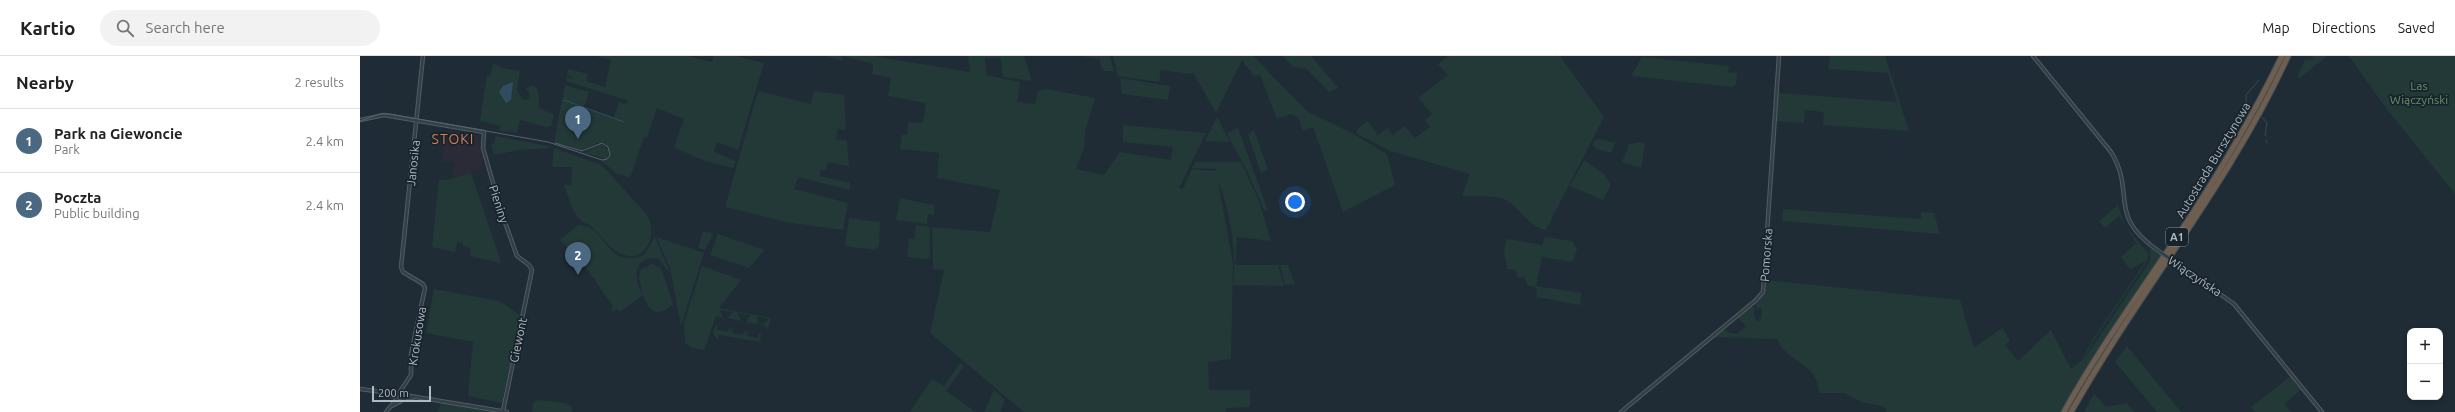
<!DOCTYPE html>
<html lang="en">
<head>
<meta charset="utf-8">
<style>
	body { margin:0; font-family:Ubuntu,sans-serif; background:#f2f2f2; color:#222 }
	.controls { position:absolute; right:12px; bottom:12px; display:grid; overflow:hidden; border-radius:8px; box-shadow:0 2px 6px #0003 }
	.controls button { width:36px; height:36px; display:grid; place-items:center; padding:0; border:0; border-bottom:1px solid #e0e0e0; background:#fff; color:#222; font:20px sans-serif }
	.scale { position:absolute; left:12px; bottom:10px; width:59px; box-sizing:border-box; padding-left:4px; border:2px solid #adb9c4; border-top:0; font-size:11px; line-height:14px; white-space:nowrap; color:#adb9c4; -webkit-text-stroke:3px #18232b; paint-order:stroke }
	.you { position:absolute; left:935px; top:146px; width:14px; height:14px; margin:-10px; border:3px solid #fff; border-radius:50%; background:#1a73e8; box-shadow:0 0 0 6px #1a73e833 }
	.badge { display:grid; place-items:center; width:26px; height:26px; border-radius:50%; background:#4b6882; color:#fff; font-size:13px; font-weight:700 }
	.pin { position:absolute; translate:-50% -33px; filter:drop-shadow(0 1px 2px #0008) }
	.pin::after { content:''; position:absolute; top:21px; width:14px; height:12px; background:inherit; clip-path:polygon(0 0,100% 0,50% 100%) }
	.list { margin:0; padding:0; list-style:none }
	h2 { display:flex; justify-content:space-between; align-items:center; height:52px; margin:0; padding:0 16px; font-size:17px }
	h2 small { font-size:13px; font-weight:400; color:#767676 }
	.list li { display:grid; grid-template-columns:26px 1fr auto; gap:12px; align-items:center; box-sizing:border-box; height:64px; padding:0 16px; border-top:1px solid #e0e0e0 }
	.list b { display:block; font-size:15px; white-space:nowrap }
	.list p { margin:0; font-size:13px; white-space:nowrap; color:#767676 }
	.list em { font-size:13px; font-style:normal; color:#767676 }
	.icon { flex:none; width:22px; height:22px; fill:none; stroke:currentColor; stroke-width:2; stroke-linecap:round; stroke-linejoin:round }
	.map { position:relative; flex:none; width:2095px; height:356px; overflow:hidden }
	header { display:flex; align-items:center; gap:24px; box-sizing:border-box; height:56px; padding:0 20px; background:#fff; border-bottom:1px solid #e0e0e0 }
	header strong { font-size:19px }
	nav { display:flex; gap:22px; margin-inline-start:auto; font-size:14px }
	.search { width:280px; height:36px; background:#f2f2f2; display:flex; align-items:center; gap:10px; box-sizing:border-box; padding:0 14px; border-radius:22px; color:#767676; font-size:15px }
	main { display:flex }
	aside { flex:1; background:#fff }
	.map>svg:first-child { display:block }
	.medical { fill:#2b2b38 }
	.green { fill:#223938 }
	.water { fill:#324b5e }
	.lines { fill:none; stroke-linecap:round; stroke-linejoin:round }
	.stream { stroke:#324b5e; stroke-width:1 }
	.minor-casing { stroke:#505c65; stroke-width:4.5 }
	.highway-casing { stroke:#3d4951; stroke-width:7 }
	.minor { stroke:#333e47; stroke-width:2.5 }
	.highway { stroke:#6d5e50; stroke-width:5 }
	.tram { stroke:#55636e; stroke-width:1 }
	.minor-bridge-casing { stroke:#505c65; stroke-width:4.5; stroke-linecap:butt }
	.minor-bridge { stroke:#333e47; stroke-width:2.5 }
	.labels { text-anchor:middle; dominant-baseline:central; stroke-width:3.5; stroke-linejoin:round; paint-order:stroke }
	.shield { fill:#18232b; stroke:#808c96; stroke-width:1 }
	.shield-label { font-size:11px; font-weight:bold; fill:#adb9c4 }
	.park-label { font-size:12px; fill:#659469; stroke:#18232b }
	.street-label { font-size:12px; fill:#adb9c4; stroke:#18232b }
	.quarter-label { font-size:14px; letter-spacing:1px; fill:#d37d59; stroke:#18232b }
</style>
</head>
<body>
<header>
<strong>Kartio</strong>
<div class="search"><svg class="icon" aria-label="search" viewBox="0 0 24 24"><circle cx="10" cy="10" r="6"/><path d="M15 15l6 6"/></svg>Search here</div>
<nav><a>Map</a><a>Directions</a><a>Saved</a></nav>
</header>
<main>
<aside>
<h2>Nearby<small>2 results</small></h2>
<ul class="list">
<li><span class="badge">1</span><div><b>Park na Giewoncie</b><p>Park</p></div><em>2.4 km</em></li>
<li><span class="badge">2</span><div><b>Poczta</b><p>Public building</p></div><em>2.4 km</em></li>
</ul>
</aside>
<div class="map">
<svg width="2095" height="356" viewBox="0 0 2095 356">
	<rect width="100%" height="100%" fill="#1f2c36"/>
	<path class="medical" d="M86,74L118,79L123,102L121,103L125,112L93,122L94,107L82,106Z"/>
	<path class="green" d="M236,0H328L352,6L353,0H376L404,7L378,94L357,86L354,96L376,105L373,112L348,106L317,93L314,91L324,63L297,52L287,81H284L270,122L256,117L239,103L246,104L250,99V93L243,86L237,87L222,95L207,89L194,87L205,29L229,36L224,51L254,61L259,46L264,48L269,45L206,25L207,21L212,23L213,21L207,19L208,13L228,18L226,25L245,31L251,4Z
		M467,0H513L610,16L608,0H664L672,25L643,21L641,2H625L626,19L660,26L657,46L675,48L678,35L686,33L735,42L725,75L724,92L716,113L744,119L760,96L811,104L813,91L763,86V69L846,77L819,132L823,133L832,113L856,115V113L832,112L835,106H881L899,145L911,185L877,181L875,209H918L924,230L873,229C877,195 870,155 858,124L873,208L871,303L848,306L849,334H890V351L866,352V356H664L570,277L584,214L573,213L572,171L630,176L640,134L577,122L579,97L540,93L542,79H547L548,66L563,67L566,47L528,40L531,22L512,18L513,8L483,0L482,5Z
		M722,0H750L754,15H745L741,11L740,3Z
		M753,0H893L948,56L992,77L1025,97L1028,101L1035,129L983,156L953,71L943,75L938,61L931,58L917,63L900,19L894,20L882,4L856,57L833,16L831,18L801,14L799,26L758,20Z
		M923,0H951L978,32L969,36L947,13L933,11Z
		M1088,0H1200L1244,61L1186,174C1166,171 1160,147 1140,142C1129,139 1114,141 1102,140L1110,118L1030,95L997,78V74L1007,65L1018,79L1028,72L1033,79L1044,70L1055,82L1070,71L1065,64L1072,58L1058,42L1088,19L1078,8Z
		M1470,0H1525L1549,75L1463,69L1464,56L1445,54L1444,67L1416,65L1419,29V37L1537,46L1528,17L1468,13Z
		M1950,0H1967L1939,23L1937,21L1945,4L1955,3Z
		M1989,0H2095V138L2026,52Z
		M1282,1L1369,10L1368,16L1377,17L1376,28L1373,31L1271,20Z
		M133,7L142,12L160,15L157,34L163,44L169,43L170,39L166,32L173,29C182,35 178,44 179,52L194,59L191,70L187,71L160,64L157,76L139,75L141,70L120,65L127,19L130,20Z
		M760,22L810,30L808,44L762,38Z
		M398,35L451,48L454,35L484,39L486,74L478,73L476,83L487,85L489,110L467,106L466,114H460V120L490,127V134L438,121L434,133L488,147L483,174L426,166L365,151Z
		M857,61L870,86L845,85Z
		M878,72L908,155L904,154L889,119L867,77Z
		M894,74L908,113L901,117L888,78Z
		M135,80L189,90L190,92L159,94L134,99L131,89L135,86Z
		M1239,83L1255,87L1251,97L1237,93L1232,89L1235,84Z
		M1280,86L1285,88L1281,112L1262,106L1269,88Z
		M241,87L249,95L247,103L224,97L242,89L225,96Z
		M194,92L242,109L286,158C298,174 289,206 264,199C251,196 241,179 232,171C229,168 224,167 221,165C212,156 208,140 204,129H211L212,111H192Z
		M1224,104L1244,118L1251,129L1243,144L1210,130Z
		M111,117L141,206L140,207L110,200L111,192L103,190V187L97,186L95,196L72,191L79,124H87Z
		M540,142L574,149V159L568,158L567,168L536,164Z
		M1757,147L1766,171L1789,198L1787,206L1733,286L1723,305L1790,205V192L1802,200L1702,356H1526L1525,351L1502,346L1484,337H1459C1457,304 1428,309 1417,283L1353,281L1364,273L1370,277L1377,278L1386,270L1377,261L1391,250L1395,252C1394,258 1393,261 1398,266L1401,263L1402,252H1399L1398,256L1395,247L1403,238L1405,224L1600,244L1614,292L1642,272L1650,285L1645,289L1658,305L1691,274L1711,313L1722,304L1733,283L1786,205L1770,213L1761,201L1776,187L1759,160L1745,172L1739,165L1757,150Z
		M1423,153L1561,163V156L1574,157L1580,178L1422,165Z
		M489,162L520,166L519,190L516,194L485,190Z
		M218,169C246,167 245,215 284,199L295,181L309,214L308,215L299,203C275,198 271,223 283,238L279,222L281,213L292,208L301,212L313,248L304,255L295,256L288,251L283,239L260,256L257,253L253,256L251,253L253,250L220,203L215,206L210,195L200,184Z
		M556,169L570,171V200L567,203L547,201L549,183H554Z
		M343,175L353,178L345,194L338,192Z
		M358,178L405,194L389,212L350,199Z
		M296,181L344,197L321,270L310,212Z
		M1185,181L1212,185L1217,193L1213,206L1182,201L1176,230L1221,237L1220,249L1177,241L1176,232L1167,229L1165,222L1157,221L1156,214L1147,213L1144,196L1146,183L1182,189Z
		M920,209H928L935,228L925,229Z
		M342,210L381,224L359,252L411,262L408,272L403,269L409,263L396,260L399,268L385,266L391,259L378,257L381,265L367,262L373,256L360,254L363,262L356,260L344,294L332,292L325,287L324,267Z
		M74,233L139,245L160,259L142,347L108,340L113,286L66,277Z
		M356,269L360,270H357V274L367,276L369,272L366,271L370,272L369,279L371,272L375,273H372V277L383,279L384,275L381,274L385,275V281L386,275L390,276H388L387,280L398,282L399,278L397,277L401,278L400,286L359,279L357,283L353,277Z
		M1767,290L1821,356H1797L1755,306Z
		M600,307L604,310L586,335L616,356H550L572,323L584,330Z
		M1930,321L1941,334L1924,348L1931,356H1895L1891,351Z
		M634,334L645,344L640,356H624Z
		M1734,337L1746,351L1767,347L1774,356H1724Z
		M178,344L206,347L212,351V356H172L173,347Z
		M81,347L87,348L140,356H77Z"/>
	<path class="water" d="M153,26L151,44L146,47L139,36L143,30Z"/>
	<g class="lines">
		<path class="stream" d="M204,44L264,66
			M1891,52L1886,45V39L1899,24
			M1902,61L1907,67L1905,80
			M1906,84L1907,87"/>
		<g class="minor-casing">
			<path id="minor" d="M1673,0L1751,96C1777,138 1745,159 1800,196
				M0,64L24,59L124,76L123,92L142,158L157,200L169,209L172,214L143,355
				M1815,206L1874,248L1962,356
				M0,333L38,338
				M27,337L36,342
				M39,337L51,319V298L65,232L63,228L43,216L41,211L63,0
				M44,339L147,356
				M40,346L36,343L37,338L41,337L45,340
				M32,350L46,342H53
				M26,356L36,344
				M1261,356L1395,245L1403,236L1419,0"/>
		</g>
		<g class="highway-casing">
			<path id="highway" d="M1704,356C1738,294 1780,237 1819,178C1857,121 1892,62 1922,0
				M1711,356C1779,235 1870,127 1928,0"/>
		</g>
		<use href="#minor" class="minor"/>
		<use href="#highway" class="highway"/>
		<path class="tram" d="M0,65L20,58H30L188,86L242,104L247,103L250,99L248,91L242,87L222,95L195,87"/>
		<g class="minor-bridge-casing">
			<path id="minor-bridge" d="M1800,196L1815,206"/>
		</g>
		<use href="#minor-bridge" class="minor-bridge"/>
	</g>
	<g class="labels">
		<rect class="shield" x="1806" y="172" width="22" height="18" rx="3"/>
		<g class="shield-label">
			<text x="1817" y="181">A1</text>
		</g>
		<g class="park-label">
			<text x="2059" y="29">Las<tspan x="2059" dy="14">Wiączyński</tspan></text>
		</g>
		<g class="street-label">
			<text transform="translate(1853 104) rotate(-59)">Autostrada Bursztynowa</text>
			<text transform="translate(53 107) rotate(-84)">Janosika</text>
			<text transform="translate(139 148) rotate(72)">Pieniny</text>
			<text transform="translate(1406 199) rotate(-86)">Pomorska</text>
			<text transform="translate(1835 220) rotate(34)">Wiączyńska</text>
			<text transform="translate(57 280) rotate(-81)">Krokusowa</text>
			<text transform="translate(158 284) rotate(-78)">Giewont</text>
		</g>
		<g class="quarter-label">
			<text x="93" y="83">STOKI</text>
		</g>
	</g>
</svg>
<div class="controls">
<button>+</button>
<button>−</button>
</div>
<div class="scale">200 m</div>
<div class="you"></div>
<div class="pin badge" style="left:218px;top:83px">1</div>
<div class="pin badge" style="left:218px;top:219px">2</div>
</div>
</main>
</body>
</html>
